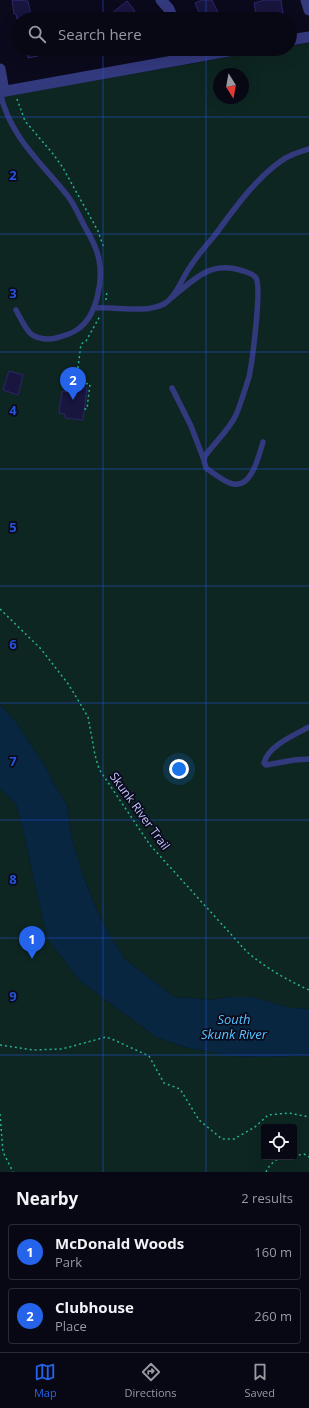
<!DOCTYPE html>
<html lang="en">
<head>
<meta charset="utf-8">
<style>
	body { margin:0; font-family:"Open Sans",sans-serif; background:#11111e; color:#f1f3f6 }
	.controls { position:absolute; right:12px; bottom:12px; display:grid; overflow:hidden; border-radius:4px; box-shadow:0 4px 16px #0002 }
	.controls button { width:36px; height:36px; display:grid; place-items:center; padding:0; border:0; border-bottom:1px solid #292934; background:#080815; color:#f1f3f6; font:20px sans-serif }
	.compass { position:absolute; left:213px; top:68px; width:36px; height:36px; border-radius:50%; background:#080815; box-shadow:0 4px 16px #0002; rotate:169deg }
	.you { position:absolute; left:179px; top:769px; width:14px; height:14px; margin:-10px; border:3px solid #fff; border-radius:50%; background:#1a73e8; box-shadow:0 0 0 6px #1a73e833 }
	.badge { display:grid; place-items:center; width:26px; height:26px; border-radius:50%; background:#2563eb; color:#fff; font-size:13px; font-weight:700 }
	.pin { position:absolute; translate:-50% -33px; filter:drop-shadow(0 1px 2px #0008) }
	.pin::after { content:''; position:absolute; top:21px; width:14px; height:12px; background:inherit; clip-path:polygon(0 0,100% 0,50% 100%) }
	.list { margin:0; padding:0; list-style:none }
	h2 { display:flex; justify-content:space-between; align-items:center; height:52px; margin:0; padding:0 16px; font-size:17px }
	h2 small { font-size:13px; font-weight:400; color:#989aa0 }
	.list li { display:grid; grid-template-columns:26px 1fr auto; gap:12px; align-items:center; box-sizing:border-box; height:56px; margin:0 8px 8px; padding:0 8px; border:1px solid #292934; border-radius:4px }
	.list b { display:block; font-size:15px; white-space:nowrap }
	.list p { margin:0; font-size:13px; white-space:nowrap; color:#989aa0 }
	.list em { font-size:13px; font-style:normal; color:#989aa0 }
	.icon { flex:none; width:22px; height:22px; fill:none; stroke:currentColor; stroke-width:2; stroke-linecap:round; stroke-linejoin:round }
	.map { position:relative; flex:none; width:309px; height:1172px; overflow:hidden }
	.search { position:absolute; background:#080815; box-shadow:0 4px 16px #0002; left:12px; right:12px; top:12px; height:44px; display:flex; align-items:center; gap:10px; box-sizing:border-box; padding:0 14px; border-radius:22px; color:#989aa0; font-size:15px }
	.sheet { height:180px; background:#080815 }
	nav { display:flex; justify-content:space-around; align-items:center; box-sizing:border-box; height:56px; border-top:1px solid #292934; background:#080815; font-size:11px; color:#989aa0 }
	nav a { display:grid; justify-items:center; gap:2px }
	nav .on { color:#2563eb }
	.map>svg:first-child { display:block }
	.green { fill:#0d2622; fill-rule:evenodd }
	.water { fill:#092641 }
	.building { fill:#18153e; stroke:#2b266b }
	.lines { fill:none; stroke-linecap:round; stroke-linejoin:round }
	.path { stroke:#27b197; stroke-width:1.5; stroke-dasharray:2 3; stroke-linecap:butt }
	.service { stroke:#33397d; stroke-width:5.5 }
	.minor { stroke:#33397d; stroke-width:11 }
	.grid { fill:none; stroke:#2554da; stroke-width:1; stroke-opacity:0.55 }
	.labels { text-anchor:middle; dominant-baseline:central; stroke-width:3.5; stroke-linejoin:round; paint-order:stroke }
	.street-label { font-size:12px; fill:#c5c6ff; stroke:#0b0a1c }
	.water-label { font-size:13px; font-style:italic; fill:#53c5ff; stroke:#0b0a1c }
	.grid-label { font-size:13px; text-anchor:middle; font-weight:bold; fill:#2554da; stroke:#0b0a1c; stroke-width:3.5; stroke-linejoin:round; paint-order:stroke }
</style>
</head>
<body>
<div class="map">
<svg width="309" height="1172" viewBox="0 0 309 1172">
	<rect width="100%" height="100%" fill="#0b0a1c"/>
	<path class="green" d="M309,43V1009L291,1008L252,997H230L209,1000L192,998L174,997L125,959L109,934L97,911L81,870L71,835L67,805L54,784L45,766L16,722L0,705V97L275,49H290V46ZM219,74H243V98H219Z
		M0,789L16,804L22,826L47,938L80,981L156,1037L184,1047L231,1056L268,1057L309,1055V1172H0ZM264,1127H294V1157H264Z"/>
	<path class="water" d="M0,705L16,722L45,766L54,784L67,805L71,835L81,870L97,911L109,934L125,959L174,997L192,998L209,1000L230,997H252L291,1008L309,1009V1055L268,1057L230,1056L184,1047L156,1037L80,981L47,938L22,826L16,804L0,789Z"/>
	<path class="building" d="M12,0L28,1L32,19H17L16,14H14Z
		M202,0H212L221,19H202L195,3Z
		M265,0H281L284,19H257L254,3Z
		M127,1L135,11L130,15L134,19H117L112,13Z
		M27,49H36L38,56L28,58Z
		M9,371L23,375L18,395L3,390Z
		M74,383L81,384V387L87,388L83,420L65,418V414L59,413L62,391L68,392V386H73Z"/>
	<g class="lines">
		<path class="path" d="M17,99L25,121L54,155L63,168L98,231L104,248
			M106,300L107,291
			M76,382L90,384L87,409H84
			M76,383L81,344L86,341L100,316
			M0,609L41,649L69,685L88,717L95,755L99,769L150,845L247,952C266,968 287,980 309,990
			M0,1045L33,1050L62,1049L106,1037L114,1040L149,1056L164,1083L180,1089L199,1120L222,1139H234L255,1127L268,1115L289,1113L309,1117
			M0,1114L3,1152L13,1172
			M294,1156L304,1154L309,1157
			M266,1172C270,1163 277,1158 286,1157"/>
		<path class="service" d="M0,92C10,137 40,161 67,195C75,205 80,218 86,229C92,239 97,248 99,260C103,281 97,316 78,329C72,334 63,336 56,338C48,340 36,339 30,333C24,327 20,317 16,310
			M171,298C194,280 209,261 240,270C245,272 253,273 256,278C262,288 252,363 249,377C245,389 241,403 236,415C229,430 215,442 205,456L204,461L206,468C213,473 226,483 233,484C252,488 259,455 263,442
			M94,308C116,306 144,314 164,304C176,297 182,278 190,267C198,254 209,243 218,231C236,206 256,179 281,161C289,155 299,152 309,149
			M172,388L191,426L204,460
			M309,727C294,735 268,746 264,763L266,765L294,760L309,759"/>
		<path class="minor" d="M161,0L169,9L173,19
			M306,0L309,10
			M290,40L309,37
			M0,69L4,91
			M0,92L240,49"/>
	</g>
	<path class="grid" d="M103,0V19M206,0V19M103,49V1172M206,49V1172M0,117H309M0,234H309M0,352H309M0,469H309M0,586H309M0,703H309M0,820H309M0,938H309M0,1055H309"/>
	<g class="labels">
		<g class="street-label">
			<text transform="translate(140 811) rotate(54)">Skunk River Trail</text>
		</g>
		<g class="water-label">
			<text x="234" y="1019">South<tspan x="234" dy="15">Skunk River</tspan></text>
		</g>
	</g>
	<g class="grid-label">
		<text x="13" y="180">2</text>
		<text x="13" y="298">3</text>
		<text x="13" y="415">4</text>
		<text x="13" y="532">5</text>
		<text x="13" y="649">6</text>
		<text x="13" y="766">7</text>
		<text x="13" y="884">8</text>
		<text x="13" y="1001">9</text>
	</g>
</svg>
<div class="controls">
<button><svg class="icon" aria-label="locate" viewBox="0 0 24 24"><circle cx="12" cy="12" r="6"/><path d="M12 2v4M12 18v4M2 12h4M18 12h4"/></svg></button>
</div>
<svg class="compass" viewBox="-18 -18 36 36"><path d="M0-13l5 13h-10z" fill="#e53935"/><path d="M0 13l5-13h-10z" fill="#989aa0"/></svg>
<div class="you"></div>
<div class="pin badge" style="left:32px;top:959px">1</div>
<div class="pin badge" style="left:73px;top:400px">2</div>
<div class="search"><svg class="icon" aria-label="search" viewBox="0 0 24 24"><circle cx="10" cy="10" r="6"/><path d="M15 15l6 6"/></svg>Search here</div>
</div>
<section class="sheet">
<h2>Nearby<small>2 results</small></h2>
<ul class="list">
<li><span class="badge">1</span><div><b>McDonald Woods</b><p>Park</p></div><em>160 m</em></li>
<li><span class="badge">2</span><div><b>Clubhouse</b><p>Place</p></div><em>260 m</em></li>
</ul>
</section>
<nav>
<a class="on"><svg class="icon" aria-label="map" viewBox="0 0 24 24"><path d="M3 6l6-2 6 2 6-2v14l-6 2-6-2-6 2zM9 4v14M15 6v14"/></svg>Map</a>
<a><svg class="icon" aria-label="directions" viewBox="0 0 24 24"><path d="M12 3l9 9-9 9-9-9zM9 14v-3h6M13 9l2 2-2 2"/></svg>Directions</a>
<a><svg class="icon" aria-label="saved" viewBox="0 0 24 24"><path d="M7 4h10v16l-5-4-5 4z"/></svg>Saved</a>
</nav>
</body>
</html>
